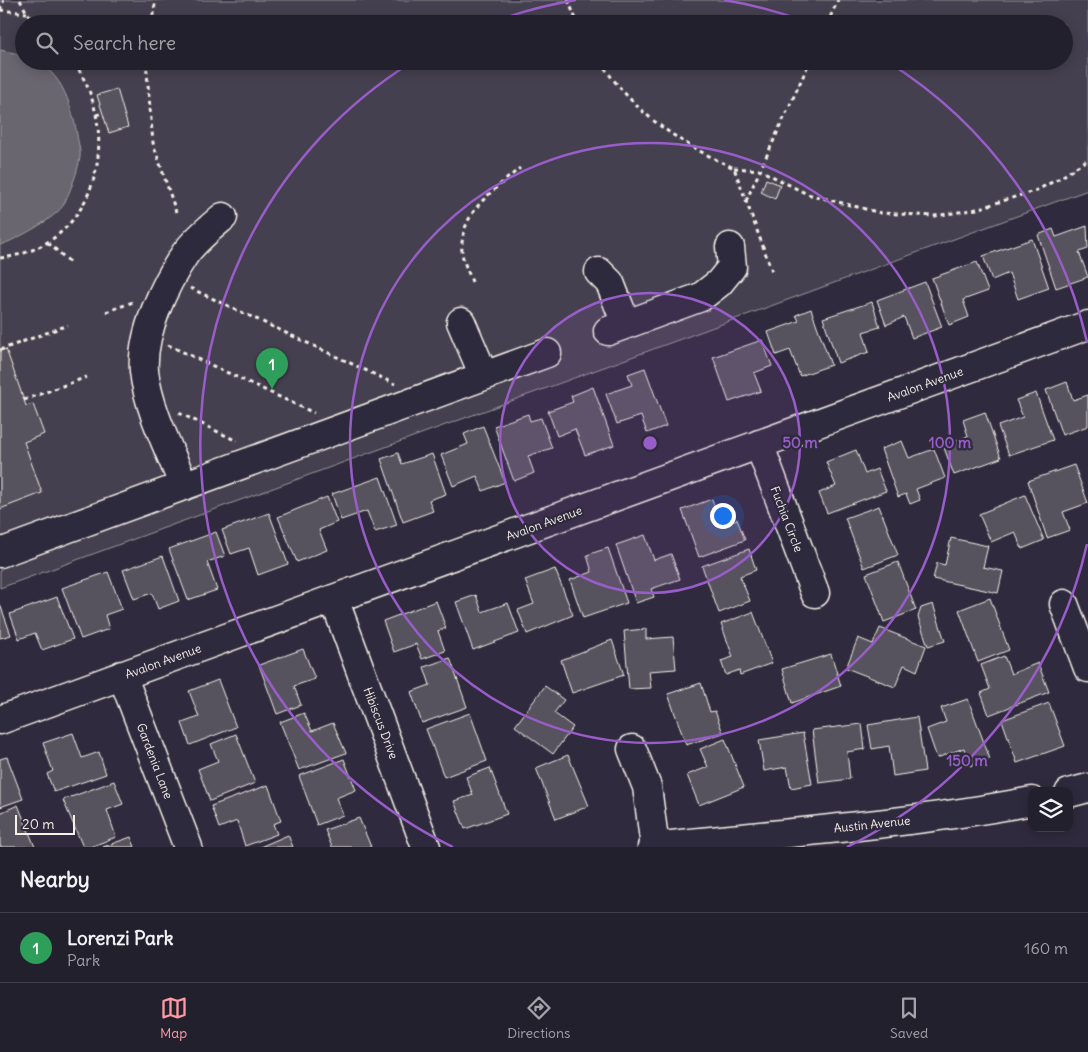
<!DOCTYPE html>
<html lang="en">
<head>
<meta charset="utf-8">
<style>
	body { margin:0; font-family:Delius,sans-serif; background:#2b2836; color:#f1f3f6 }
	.controls { position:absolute; right:15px; bottom:15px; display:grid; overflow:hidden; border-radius:10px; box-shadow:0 2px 12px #0003 }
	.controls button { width:45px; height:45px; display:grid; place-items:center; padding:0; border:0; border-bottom:1px solid #403e4a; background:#23202e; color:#f1f3f6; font:25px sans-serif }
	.scale { position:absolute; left:15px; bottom:12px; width:60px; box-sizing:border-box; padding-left:5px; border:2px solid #f4f1e8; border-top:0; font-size:14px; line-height:18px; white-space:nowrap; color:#f4f1e8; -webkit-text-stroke:4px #2f2a3d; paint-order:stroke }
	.you { position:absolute; left:722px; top:515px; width:18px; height:18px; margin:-12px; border:4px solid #fff; border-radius:50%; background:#1a73e8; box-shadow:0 0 0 8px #1a73e833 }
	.badge { display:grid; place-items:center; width:32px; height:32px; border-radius:50%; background:#ff9aa2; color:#fff; font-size:16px; font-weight:700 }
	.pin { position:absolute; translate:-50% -41px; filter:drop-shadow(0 1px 2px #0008) }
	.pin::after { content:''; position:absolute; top:26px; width:18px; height:15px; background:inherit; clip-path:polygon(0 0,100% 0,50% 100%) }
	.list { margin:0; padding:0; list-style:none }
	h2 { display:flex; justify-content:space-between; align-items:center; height:65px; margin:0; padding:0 20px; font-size:21px }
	h2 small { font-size:16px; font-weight:400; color:#a3a3aa }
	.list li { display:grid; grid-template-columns:32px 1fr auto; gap:15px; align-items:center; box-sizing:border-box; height:70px; padding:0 20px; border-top:1px solid #403e4a }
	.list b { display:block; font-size:19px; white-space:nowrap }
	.list p { margin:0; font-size:16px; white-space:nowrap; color:#a3a3aa }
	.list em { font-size:16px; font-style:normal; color:#a3a3aa }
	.icon { flex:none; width:28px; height:28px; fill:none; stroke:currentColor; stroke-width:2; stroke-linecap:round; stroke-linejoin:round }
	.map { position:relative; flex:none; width:1088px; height:847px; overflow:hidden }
	.search { position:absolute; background:#23202e; box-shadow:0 2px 12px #0003; left:15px; right:15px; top:15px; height:55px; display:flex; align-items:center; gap:12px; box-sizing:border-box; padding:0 18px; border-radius:28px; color:#a3a3aa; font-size:19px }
	.sheet { height:135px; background:#23202e }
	nav { display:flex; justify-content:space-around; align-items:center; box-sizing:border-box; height:70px; border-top:1px solid #403e4a; background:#23202e; font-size:14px; color:#a3a3aa }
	nav a { display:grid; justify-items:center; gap:2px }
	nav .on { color:#ff9aa2 }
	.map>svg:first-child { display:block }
	.green { fill:#454050; stroke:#9c989c; fill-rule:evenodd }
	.water { fill:#6a6670; stroke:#a19ea0 }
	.building { fill:#56525f; stroke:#f4f1e8 }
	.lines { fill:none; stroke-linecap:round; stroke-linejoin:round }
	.minor-casing { stroke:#f4f1e8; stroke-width:31 }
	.path { stroke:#f4f1e8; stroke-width:3; stroke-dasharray:4 4; stroke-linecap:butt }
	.minor { stroke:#2f2a3d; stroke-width:28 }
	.ring { fill:none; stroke:#995dc9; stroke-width:2.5 }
	.labels { text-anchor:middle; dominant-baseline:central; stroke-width:4.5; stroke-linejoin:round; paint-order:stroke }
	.street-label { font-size:12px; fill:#f4f1e8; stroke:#2f2a3d }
	.centre { fill:#995dc9; stroke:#2f2a3d; stroke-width:2.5 }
	.ring-label { font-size:15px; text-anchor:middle; font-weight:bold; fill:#995dc9; stroke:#2f2a3d; stroke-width:4.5; stroke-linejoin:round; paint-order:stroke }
</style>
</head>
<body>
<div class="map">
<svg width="1088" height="847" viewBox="0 0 1088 847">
	<rect width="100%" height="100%" fill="#2f2a3d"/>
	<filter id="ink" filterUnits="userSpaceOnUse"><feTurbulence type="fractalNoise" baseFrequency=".02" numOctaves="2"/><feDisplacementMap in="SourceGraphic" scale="10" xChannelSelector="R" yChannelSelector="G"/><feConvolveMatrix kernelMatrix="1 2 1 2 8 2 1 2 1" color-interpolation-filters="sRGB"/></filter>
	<g filter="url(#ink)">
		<path class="green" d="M0,0H1088V190L0,588ZM24,24H1064V61H24Z"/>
		<path class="water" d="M0,50L24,55V61C59,61 72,105 77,135C78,142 81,151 80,157C78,172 70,191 64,204C58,217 14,241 0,245Z"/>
		<path class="building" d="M117,89L128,127L109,133L97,95Z
			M766,179L780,185L775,199L761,192Z
			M1087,226L1088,249L1079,252L1088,277L1056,288L1038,235L1053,229L1056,237Z
			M1032,239L1049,288L1018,299L1009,273L992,280L983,256Z
			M977,262L988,291L963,300L969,317L949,325L932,278Z
			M925,282L942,327L912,338L904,317L886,325L877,300Z
			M872,302L880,327L863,332L869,352L838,363L823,318Z
			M811,309L831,365L800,376L790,350L776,355L768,332L799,321L796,315Z
			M762,340L772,366L754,373L761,391L729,402L713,357Z
			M6,349L26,406L33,404L44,434L24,442L42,493L0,509V351Z
			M645,368L666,426L647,433L641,416L617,424L606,394L632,385L628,374Z
			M1067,382L1073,400L1088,395V426L1062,435L1046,390Z
			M593,387L614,445L585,455L575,429L557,436L548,411L573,402L571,396Z
			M1036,393L1053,440L1009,455L998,426L1023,417L1016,400Z
			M985,412L1001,458L954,475L943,445L968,436L963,420Z
			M528,414L530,421L541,418L552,448L528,456L534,473L514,481L494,426Z
			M483,426L505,482L483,491L477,476L453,486L441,455L468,444L464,434Z
			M902,441L909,458L934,449L945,478L916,489L920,500L910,504L906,494L898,497L881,449Z
			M856,450L865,474L877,469L886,491L827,513L819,493L836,486L826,462Z
			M398,453L402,464L432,454L446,494L429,500L433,511L403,522L381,459Z
			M1074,465L1088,503L1063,512L1070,530L1047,538L1028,481Z
			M380,477L397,525L375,532L367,511L341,520L332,494Z
			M1025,495L1044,540L1022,549L1015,532L991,542L979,514Z
			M327,497L337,522L319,530L327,550L297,562L278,517Z
			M712,499L721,525L737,519L745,540L699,557L682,510Z
			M879,506L898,555L864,568L845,518Z
			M269,513L288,564L258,575L249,548L231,554L222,530Z
			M216,532L225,556L207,562L217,590L188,600L169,549Z
			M645,535L654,560L671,554L680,579L651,589L654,597L636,603L616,545Z
			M951,538L988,546L983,567L1003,571L998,593L933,579L937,563L945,565Z
			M608,548L627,603L583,618L570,580L592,572L587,555Z
			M749,549L756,570L740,576L750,601L719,613L702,566Z
			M163,556L179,601L158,609L152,593L134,599L123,570Z
			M898,562L916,610L884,622L866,574Z
			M555,569L573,615L527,634L518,610L534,604L525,580Z
			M108,572L122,609L105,615L109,629L81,639L62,588Z
			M476,595L482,612L508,603L519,633L473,650L456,602Z
			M57,597L73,639L42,650L35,633L19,639L10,614Z
			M990,598L1009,650L978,662L959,610Z
			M436,601L446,628L438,631L445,651L422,659L416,644L394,652L383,621Z
			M0,604L11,635L0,638Z
			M933,604L945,641L928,646L918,617L921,608Z
			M753,612L772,663L740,675L739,670L726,675L721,661L733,657L721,624Z
			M880,628L926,646L917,671L904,665L895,687L846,668L858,638L873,644Z
			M646,629V639L673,637L676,669L649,671L651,688L629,689L624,631Z
			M612,640L624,675L572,693L561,660Z
			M303,649L315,679L294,686L301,705L277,714L259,665Z
			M831,654L841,686L792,703L782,669Z
			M1004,656L1011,674L1038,663L1049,692L989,715L981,693L990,689L981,665Z
			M450,658L467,707L422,723L411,692L430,685L424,667Z
			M218,680L236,727L190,745L182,723L199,717L189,691Z
			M701,683L710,712L715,711L723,733L686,745L668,694Z
			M545,686L564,700L554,713L573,727L553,754L515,726Z
			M968,699L990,759L970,766L964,748L937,758L927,729L946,722L941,708Z
			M1049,703L1065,746L1017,763L1002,720Z
			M304,713L312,731L333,723L346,753L299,770L280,722Z
			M470,713L487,761L444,777L426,729Z
			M917,717L925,771L893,776L889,746L872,749L868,725Z
			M862,724L865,749L847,752L850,779L819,783L812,730Z
			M73,733L82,758L99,752L106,774L54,792L47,774L53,771L43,743Z
			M803,733L812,784L791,788L787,767L764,771L759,740Z
			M236,734L255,783L210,801L198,769L218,761L211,744Z
			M725,739L744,787L699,805L687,775L708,767L700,749Z
			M568,755L589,806L556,819L536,768Z
			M7,757L23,799L0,807V759Z
			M344,759L356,790L336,798L343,815L317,825L299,776Z
			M490,768L507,814L465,829L454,801L473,795L466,777Z
			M114,781L123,804L107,810L116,837L90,847H83L63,800Z
			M268,785L281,821L273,824L277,834L245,846L237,821L219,828L211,806Z
			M18,805L35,847H0V813Z
			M359,818L371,847H332L325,830Z
			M288,835L293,847H260Z
			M131,837L135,847H103Z"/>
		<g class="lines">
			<g class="minor-casing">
				<path id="minor" d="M599,272L610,283L626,324
					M461,322L484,376
					M608,331L701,297L719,283L732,267L730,247
					M759,444L815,593
					M184,486C170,451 148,408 144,371C141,333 165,284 185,254C195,240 210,228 223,217
					M0,553L547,353
					M334,599L426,847
					M1064,604L1088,668
					M122,675L188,847
					M0,720L1088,325
					M632,749L647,787L655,847
					M1069,793L1088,788
					M652,847C779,833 907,825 1032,801"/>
			</g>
			<path class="path" d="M20,0L27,13L38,24
				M568,0L578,24
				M0,10L27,13
				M0,10L4,0
				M151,24L156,0
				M827,24L838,0
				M146,61L153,143L176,212
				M600,61C635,114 677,142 734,168L772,271
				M96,115L103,113
				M734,168L760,170L807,194L881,213L935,216L977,209L1037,190L1060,178L1088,159
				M746,201L810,61
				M48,243L71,263
				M0,258C97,248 125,134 73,61
				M472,282C469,273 463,262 462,253C459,212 492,192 520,168
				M190,288L395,384
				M106,312L133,302
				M168,345L314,413
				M0,350L68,325
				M24,400L87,377
				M179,413L237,441"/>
			<use href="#minor" class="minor"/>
		</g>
	</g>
	<circle cx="650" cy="443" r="150" fill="#995dc9" fill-opacity=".12"/>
	<g class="ring">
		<circle cx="650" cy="443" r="150"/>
		<circle cx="650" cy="443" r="300"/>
		<path d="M1087 544A449 449 0 0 1 847 847M453 847A449 449 0 0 1 412 62M493 22A449 449 0 0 1 576 0M724 0A449 449 0 0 1 807 22M888 62A449 449 0 0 1 1087 342"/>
	</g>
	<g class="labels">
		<g class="street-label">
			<text transform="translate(925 384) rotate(-20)">Avalon Avenue</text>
			<text transform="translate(787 519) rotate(69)">Fuchia Circle</text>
			<text transform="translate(544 523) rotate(-20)">Avalon Avenue</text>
			<text transform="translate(163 661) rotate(-20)">Avalon Avenue</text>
			<text transform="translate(381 723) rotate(69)">Hibiscus Drive</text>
			<text transform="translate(155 761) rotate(69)">Gardenia Lane</text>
			<text transform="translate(872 824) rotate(-6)">Austin Avenue</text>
		</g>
	</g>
	<circle cx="650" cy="443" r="8" class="centre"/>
	<g class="ring-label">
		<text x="800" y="448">50 m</text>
		<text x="950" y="448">100 m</text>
		<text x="967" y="766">150 m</text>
	</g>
</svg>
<div class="controls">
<button><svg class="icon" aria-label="layers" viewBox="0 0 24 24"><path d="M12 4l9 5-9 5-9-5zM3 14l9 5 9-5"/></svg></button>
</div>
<div class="scale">20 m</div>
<div class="you"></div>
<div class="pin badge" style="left:272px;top:389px;background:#2e9e5b">1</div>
<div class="search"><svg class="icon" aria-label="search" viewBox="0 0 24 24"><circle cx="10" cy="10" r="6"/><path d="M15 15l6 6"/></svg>Search here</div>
</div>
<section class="sheet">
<h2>Nearby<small></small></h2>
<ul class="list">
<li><span class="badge" style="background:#2e9e5b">1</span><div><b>Lorenzi Park</b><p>Park</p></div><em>160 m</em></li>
</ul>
</section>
<nav>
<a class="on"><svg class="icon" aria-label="map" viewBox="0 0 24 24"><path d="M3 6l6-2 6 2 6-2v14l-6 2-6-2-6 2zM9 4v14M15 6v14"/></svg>Map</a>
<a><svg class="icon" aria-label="directions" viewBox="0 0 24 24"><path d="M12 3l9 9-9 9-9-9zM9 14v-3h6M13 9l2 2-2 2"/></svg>Directions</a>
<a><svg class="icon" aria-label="saved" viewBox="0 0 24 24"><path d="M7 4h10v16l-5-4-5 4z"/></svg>Saved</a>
</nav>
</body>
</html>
